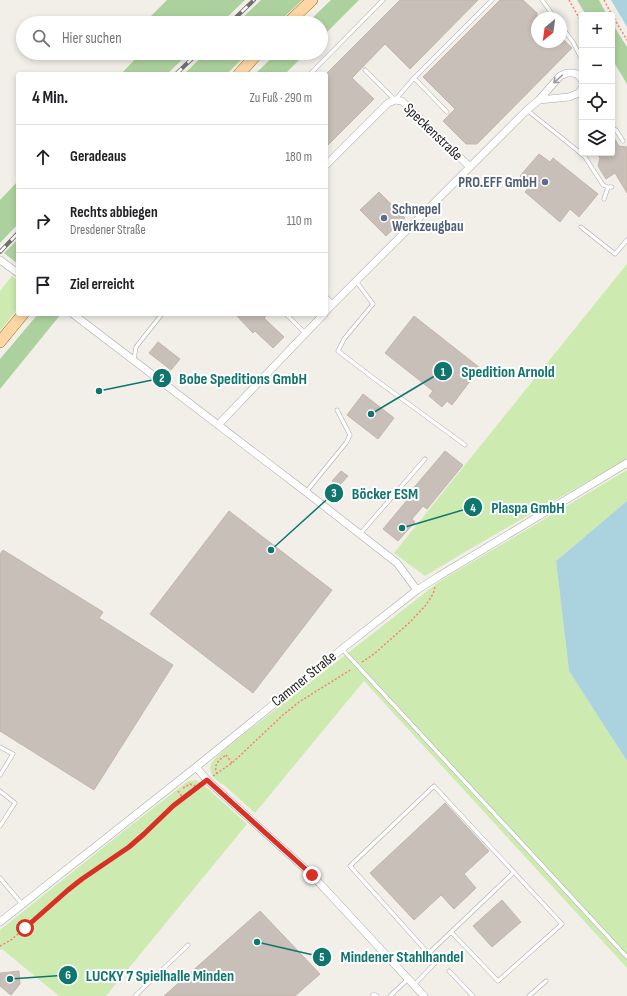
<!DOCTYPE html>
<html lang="de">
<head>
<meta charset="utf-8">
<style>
	body { margin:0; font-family:"Sofia Sans Condensed",sans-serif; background:#f6f6f6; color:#202124 }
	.controls { position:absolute; right:12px; top:12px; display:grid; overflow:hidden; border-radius:4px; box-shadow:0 2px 6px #0003 }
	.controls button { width:36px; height:36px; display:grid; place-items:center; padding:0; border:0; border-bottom:1px solid #e0e0e0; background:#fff; color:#202124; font:20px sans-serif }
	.compass { position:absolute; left:531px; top:12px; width:36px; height:36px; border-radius:50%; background:#fff; box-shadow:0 2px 6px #0003; rotate:209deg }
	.stop { position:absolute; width:12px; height:12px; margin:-9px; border:3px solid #d93025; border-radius:50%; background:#fff }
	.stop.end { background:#d93025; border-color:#fff; box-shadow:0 1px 4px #0008 }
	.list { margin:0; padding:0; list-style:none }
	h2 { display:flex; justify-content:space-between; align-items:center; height:52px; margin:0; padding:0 16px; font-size:17px }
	h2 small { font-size:13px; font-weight:400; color:#757577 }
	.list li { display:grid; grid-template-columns:26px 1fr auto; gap:12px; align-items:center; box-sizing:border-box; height:64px; padding:0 16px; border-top:1px solid #e0e0e0 }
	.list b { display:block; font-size:15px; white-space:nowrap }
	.list p { margin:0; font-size:13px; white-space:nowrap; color:#757577 }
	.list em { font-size:13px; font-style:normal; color:#757577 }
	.icon { flex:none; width:22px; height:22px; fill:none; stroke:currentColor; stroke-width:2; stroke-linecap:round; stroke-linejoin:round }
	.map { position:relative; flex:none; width:627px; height:996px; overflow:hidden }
	.search { position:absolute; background:#fff; box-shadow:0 2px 6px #0003; left:16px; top:16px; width:312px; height:44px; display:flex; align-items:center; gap:10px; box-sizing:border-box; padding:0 14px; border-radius:22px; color:#757577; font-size:15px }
	.panel { position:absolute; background:#fff; box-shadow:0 2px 6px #0003; left:16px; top:72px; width:312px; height:244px; border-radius:4px }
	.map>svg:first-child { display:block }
	.grass { fill:#cdebb0 }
	.forest { fill:#add19e }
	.water { fill:#aad3df }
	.building { fill:#c7bfb8; stroke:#c4b6ab }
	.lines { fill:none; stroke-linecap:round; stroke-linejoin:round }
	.service-casing { stroke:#a9a9a9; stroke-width:4.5 }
	.minor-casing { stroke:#a9a9a9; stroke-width:8 }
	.primary-casing { stroke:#a06b00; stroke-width:12 }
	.path { stroke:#fa8072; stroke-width:1.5; stroke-dasharray:2 2; stroke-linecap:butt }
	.service { stroke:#fff; stroke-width:3.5 }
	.minor { stroke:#fff; stroke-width:7 }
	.primary { stroke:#fcd6a4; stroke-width:11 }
	.rail-casing { stroke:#707070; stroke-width:4 }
	.rail { stroke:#fff; stroke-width:2.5; stroke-dasharray:8; stroke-linecap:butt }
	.oneway { stroke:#9c9c9c }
	.route { stroke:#d93025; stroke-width:5 }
	.service-dot { fill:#5c6f8a; stroke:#fff; stroke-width:1.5 }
	.labels { text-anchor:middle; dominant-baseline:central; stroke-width:4; stroke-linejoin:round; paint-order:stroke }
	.street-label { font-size:15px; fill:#222; stroke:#fff }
	.service-label { font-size:15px; font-weight:bold; fill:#4e5e75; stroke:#fff; text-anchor:end }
	.leader { fill:none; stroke:#0f766e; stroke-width:1.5 }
	.callout-dot { fill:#0f766e; stroke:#fff; stroke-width:1.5 }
	.mark-label { font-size:12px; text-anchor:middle; font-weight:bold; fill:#fff }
	.callout-label { font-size:16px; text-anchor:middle; font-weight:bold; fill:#0f766e; stroke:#fff; stroke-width:4; stroke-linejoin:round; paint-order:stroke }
</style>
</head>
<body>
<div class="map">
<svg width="627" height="996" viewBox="0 0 627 996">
	<rect width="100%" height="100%" fill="#f2efe9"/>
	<path class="grass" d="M627,264V459L475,546L425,576L394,553Z
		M12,276L18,281V308L0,331V291Z
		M627,470V501L556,561L569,671L627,761V968L364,681L255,813L224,785C216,782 206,772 212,762C215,757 222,753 226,748L440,581Z
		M196,780L205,786L247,824L106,996H59L2,949L0,950V930L120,834L188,781Z"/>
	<path class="forest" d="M167,0H245L221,23H144Z
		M261,0H302L278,23H237Z
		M331,0H359L321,38V23H307Z
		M577,0H599L607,15H586Z
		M612,23L627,47V84L612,59Z
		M141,53H189L167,74H121Z
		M206,53H248L227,74H184Z
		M277,53H306L285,74H255Z
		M18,181V224L0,243V200Z
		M18,239V264L4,253Z
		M38,314H61L0,389V359Z"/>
	<path class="water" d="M611,0H627V27Z
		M627,501V761L569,671L556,561Z"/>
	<path class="building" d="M400,0H478L410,69L385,44L352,78L374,99L326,147V74Z
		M500,0H523L537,13V42H561V37L572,48L477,144H466L443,121L455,109L423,77Z
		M612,134L619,146L627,147V193L615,173L606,179L598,166L600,158L596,153H612Z
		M539,154L550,162L553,158L598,194L579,217L570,209L560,222L525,192L531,185L520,176Z
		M379,192L405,218L386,236L360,210Z
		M235,314H268L264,318L284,337L273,348L255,331L253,333Z
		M414,316L480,368L452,405L447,401L442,407L429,396L433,391L385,353Z
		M158,342L180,359L171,370L149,353Z
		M363,394L394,418L378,439L347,415Z
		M445,451L463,465L427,509L423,506L412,519L415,522L398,541L383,529L413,493L411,491Z
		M341,471L348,476L339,486L332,481Z
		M229,511L332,590L253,693L150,614Z
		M3,550L103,612L99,618L173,665L94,790L0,731V554Z
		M445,803L489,851L464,874L476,888L454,909L441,895L414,920L370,873Z
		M502,900L521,922L492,947L473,926Z
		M260,911L320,974L295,996H164Z
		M19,971L20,984L11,995L0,986V973Z"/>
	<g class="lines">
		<g class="service-casing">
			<path id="service" d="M542,0L555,18
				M561,26L573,42L580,56
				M365,70L395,100L414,78
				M310,74L383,0
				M527,110L578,151L582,149
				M447,112L414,78L492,0
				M612,129H614L616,130L623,141
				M578,151L585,157L603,185L608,187H612
				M604,199L608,187
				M581,227L615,254L627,240
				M356,281L373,304L344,339L338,351L372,377L465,445
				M286,314L305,333
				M134,359L136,347L162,314
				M306,492L346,443L350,435L337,410
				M360,534L425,459
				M342,649L627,957
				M0,747L13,754L0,775
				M0,791L15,803L0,826
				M0,878L22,904
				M428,954L451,932
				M449,971L473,996
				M414,985L436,962L350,866L434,786L562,924L498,981L451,932L514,872
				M135,996L188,945
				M372,996L374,994L377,996
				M390,996L408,979
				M529,996L546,981"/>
		</g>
		<g class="minor-casing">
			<path id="minor" d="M539,100L569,97L579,93L582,88
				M326,165L388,103L395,100L402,101L470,167
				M0,260L18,273
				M326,299L332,305
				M326,311L527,110L539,100L560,76L567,73H573L577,74L581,78L582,80
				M73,314L306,492L397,563L417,590
				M218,425L324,314
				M196,767L207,780L312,875L424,996
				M0,922L196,767L342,649L417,590L439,576L627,463"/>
		</g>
		<g class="primary-casing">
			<path id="primary" d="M288,23L312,0
				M239,74L258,53
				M0,342L23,314"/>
		</g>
		<path class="path" d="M569,0L582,23
			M604,0L612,15
			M612,15L627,40
			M362,662L374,654L410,622L426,605L433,594L435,587
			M226,755L232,763
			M217,774C213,764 219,760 226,755
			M213,776L232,763L284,714L299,702L352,669
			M183,788L190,784L198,787
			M178,791L183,798
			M0,946L11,940L68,890L82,879L129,847L144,834L173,806L201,785"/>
		<use href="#service" class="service"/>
		<use href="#minor" class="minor"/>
		<use href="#primary" class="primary"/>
		<g class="rail-casing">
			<path id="rail" d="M230,23L254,0
				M176,74L198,53
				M0,252L18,233"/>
		</g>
		<use href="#rail" class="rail"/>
	</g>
	<defs><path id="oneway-shaft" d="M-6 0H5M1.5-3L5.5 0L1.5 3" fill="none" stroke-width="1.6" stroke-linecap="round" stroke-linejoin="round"/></defs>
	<use class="oneway" href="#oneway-shaft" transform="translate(558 79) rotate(138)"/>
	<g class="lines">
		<path class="route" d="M25,928L68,890L82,879L129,847L144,834L173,806L207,780L312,875"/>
	</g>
	<g class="service-dot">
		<circle cx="545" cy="182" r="4"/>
		<circle cx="384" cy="218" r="4"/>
	</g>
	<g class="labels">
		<g class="street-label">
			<text transform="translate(433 132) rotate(44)">Speckenstraße</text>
			<text transform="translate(304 679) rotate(-39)">Cammer Straße</text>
		</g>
		<g class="service-label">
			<text x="537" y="182">PRO.EFF GmbH</text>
			<text x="392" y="209" text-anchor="start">Schnepel<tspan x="392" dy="17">Werkzeugbau</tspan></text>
		</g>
	</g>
	<path class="leader" d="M371 414L443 371M99 391L162 378M271 550L334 493M402 528L473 507M257 942L322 957M10 979L68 975"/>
	<g class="callout-dot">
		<circle cx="371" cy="414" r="4"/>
		<circle cx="99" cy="391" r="4"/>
		<circle cx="271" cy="550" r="4"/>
		<circle cx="402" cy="528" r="4"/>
		<circle cx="257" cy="942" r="4"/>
		<circle cx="10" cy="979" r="4"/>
		<circle cx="443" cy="371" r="10"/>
		<circle cx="162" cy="378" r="10"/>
		<circle cx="334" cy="493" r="10"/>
		<circle cx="473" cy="507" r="10"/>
		<circle cx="322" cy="957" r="10"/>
		<circle cx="68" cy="975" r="10"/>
	</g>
	<g class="mark-label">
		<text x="443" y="376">1</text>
		<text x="162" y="382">2</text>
		<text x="334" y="497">3</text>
		<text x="473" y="512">4</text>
		<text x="322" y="961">5</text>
		<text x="68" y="979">6</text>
	</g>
	<g class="callout-label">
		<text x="508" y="377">Spedition Arnold</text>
		<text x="243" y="384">Bobe Speditions GmbH</text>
		<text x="385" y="499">Böcker ESM</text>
		<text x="528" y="513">Plaspa GmbH</text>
		<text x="402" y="962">Mindener Stahlhandel</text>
		<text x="160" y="981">LUCKY 7 Spielhalle Minden</text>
	</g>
</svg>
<div class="controls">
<button>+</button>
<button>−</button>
<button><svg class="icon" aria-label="locate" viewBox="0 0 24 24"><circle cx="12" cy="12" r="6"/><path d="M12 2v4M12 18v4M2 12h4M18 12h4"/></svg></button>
<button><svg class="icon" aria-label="layers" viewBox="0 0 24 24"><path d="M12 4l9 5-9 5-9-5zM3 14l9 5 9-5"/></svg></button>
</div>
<svg class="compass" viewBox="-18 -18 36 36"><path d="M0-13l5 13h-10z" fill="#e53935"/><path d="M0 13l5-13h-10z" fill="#757577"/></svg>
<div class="stop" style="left:25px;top:928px"></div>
<div class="stop end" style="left:312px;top:875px"></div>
<div class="search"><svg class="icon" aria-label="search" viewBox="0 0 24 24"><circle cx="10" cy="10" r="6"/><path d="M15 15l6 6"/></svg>Hier suchen</div>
<section class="panel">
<h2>4 Min.<small>Zu Fuß · 290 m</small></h2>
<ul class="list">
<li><svg class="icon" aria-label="ahead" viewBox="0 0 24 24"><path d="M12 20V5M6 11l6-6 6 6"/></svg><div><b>Geradeaus</b></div><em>180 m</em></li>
<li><svg class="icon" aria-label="right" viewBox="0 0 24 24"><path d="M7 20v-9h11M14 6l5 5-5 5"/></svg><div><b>Rechts abbiegen</b><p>Dresdener Straße</p></div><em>110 m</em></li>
<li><svg class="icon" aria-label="arrive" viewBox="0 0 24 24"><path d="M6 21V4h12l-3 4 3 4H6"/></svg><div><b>Ziel erreicht</b></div></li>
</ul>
</section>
</div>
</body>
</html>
